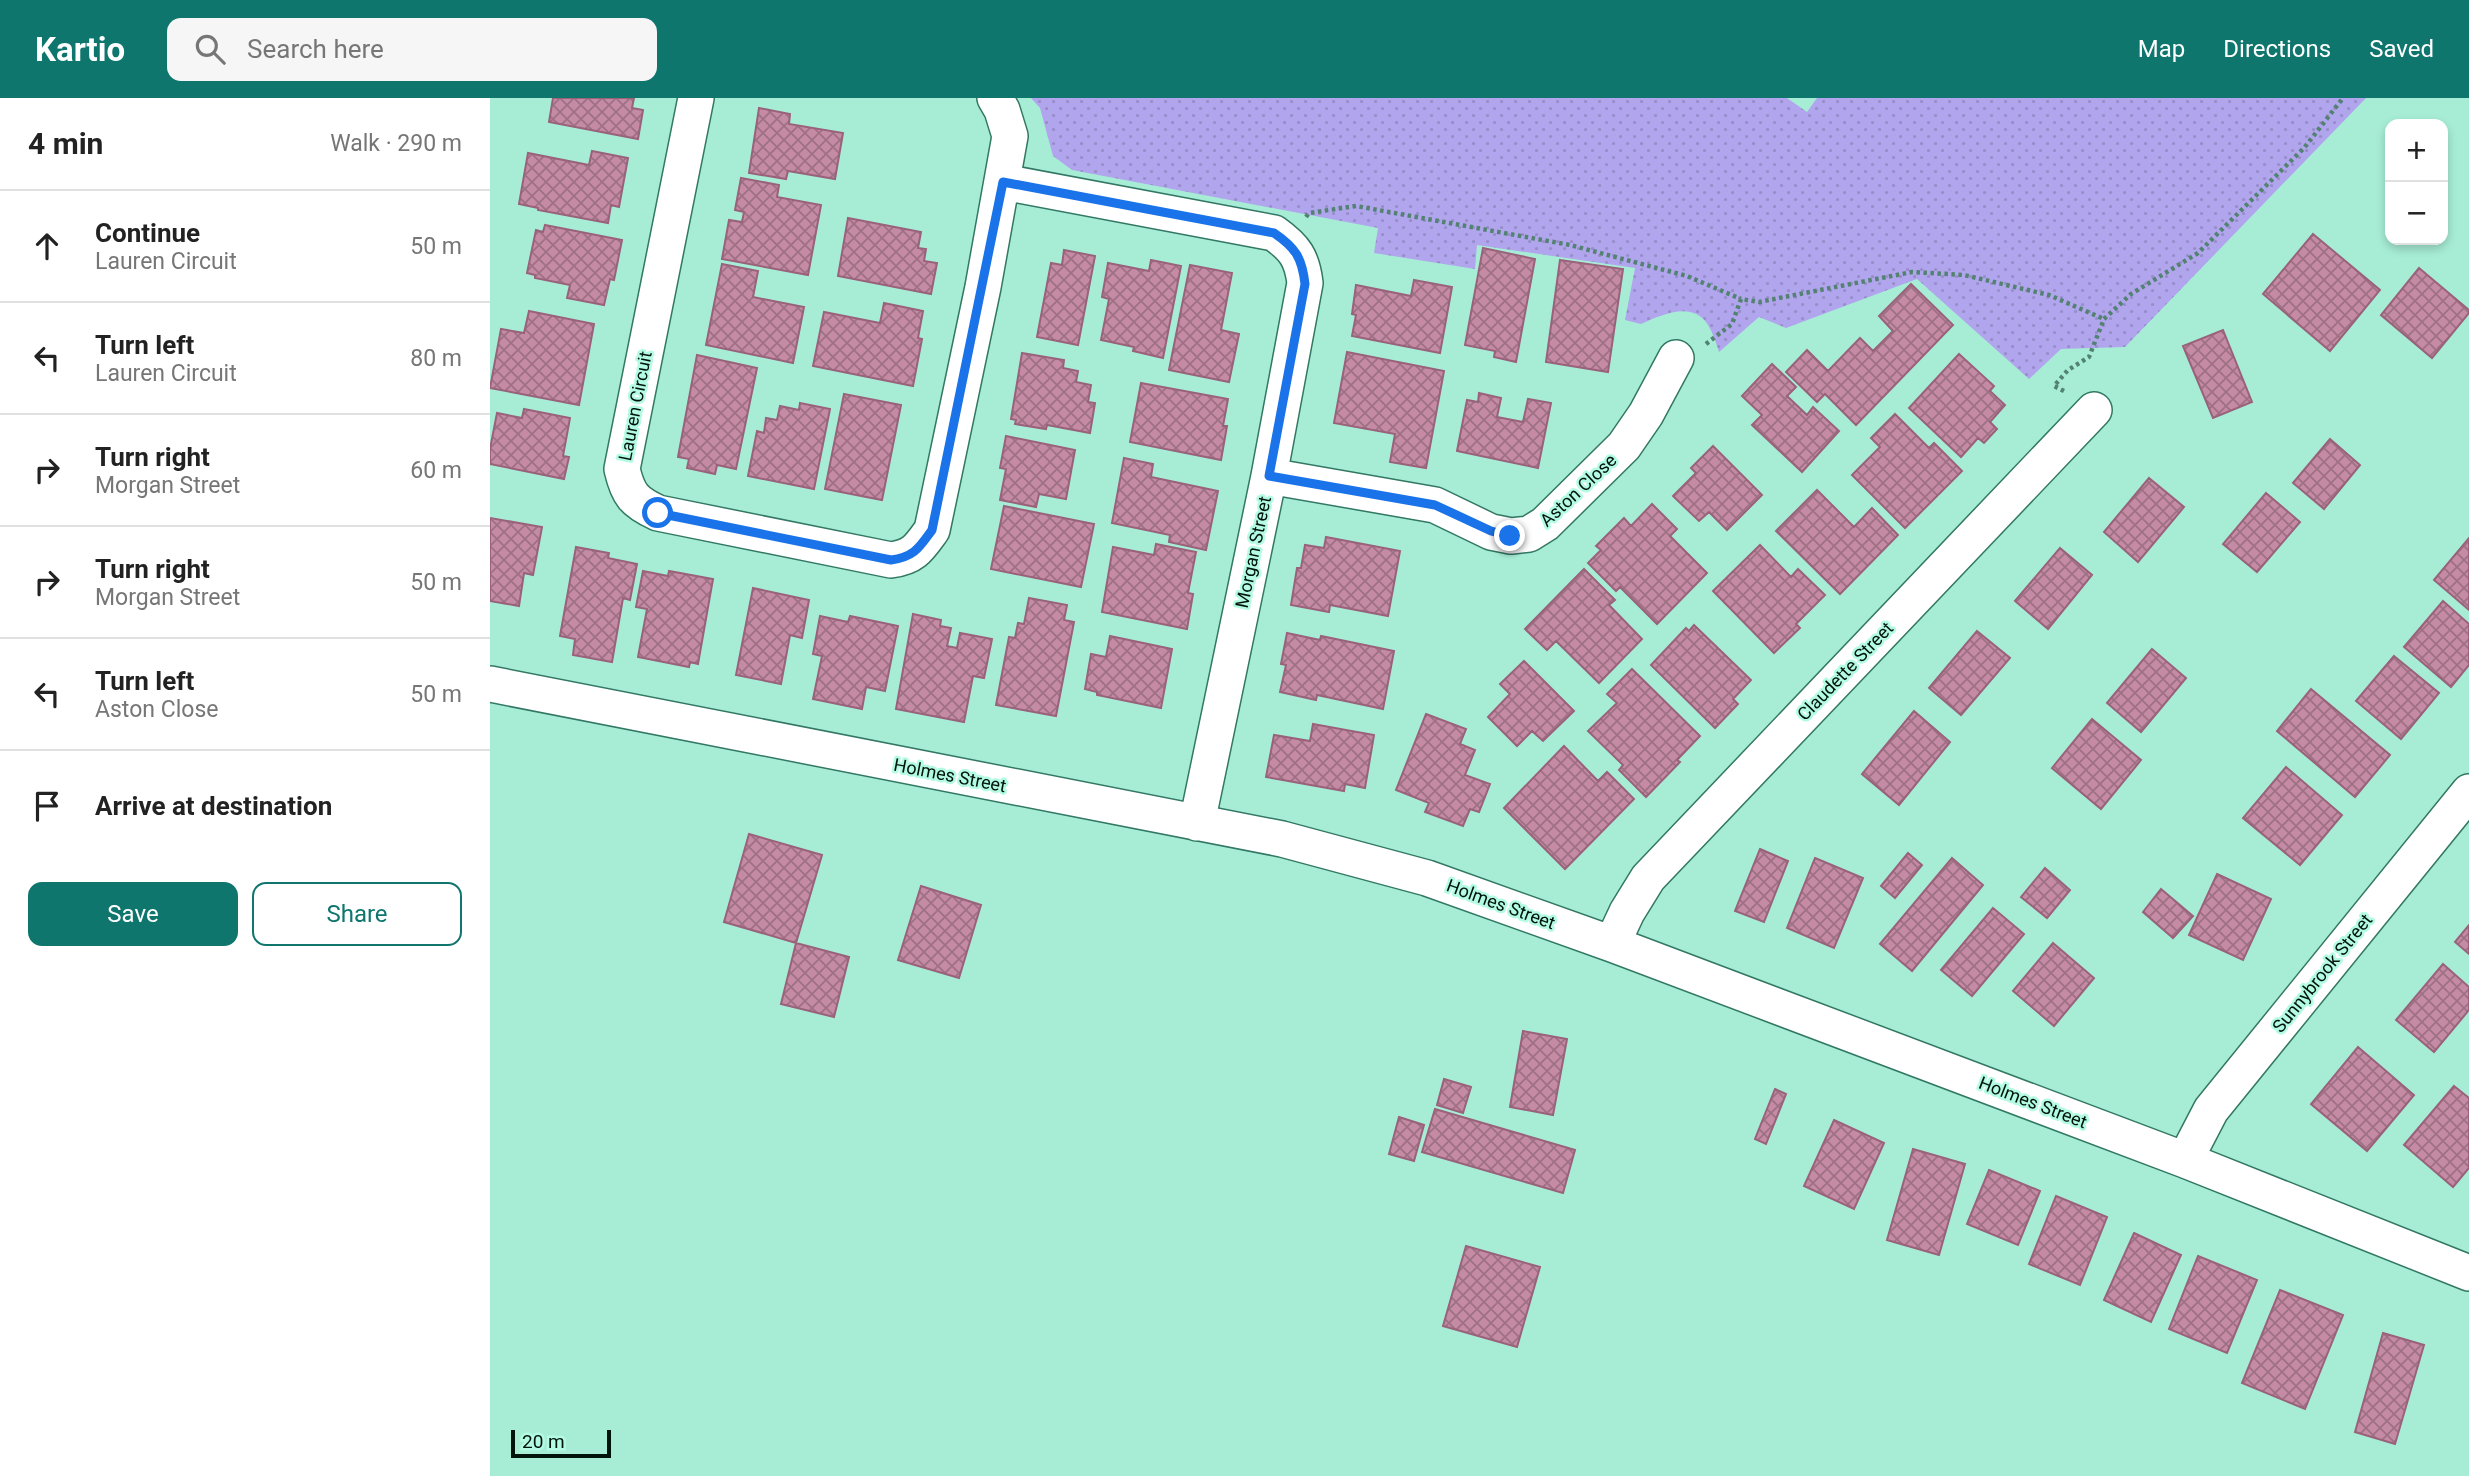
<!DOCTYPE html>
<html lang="en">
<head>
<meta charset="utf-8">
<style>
	body { margin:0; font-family:Roboto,sans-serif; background:#f6f6f6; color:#222 }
	.controls { position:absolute; right:21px; top:21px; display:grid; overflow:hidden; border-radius:14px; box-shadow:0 4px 10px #0003 }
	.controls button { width:63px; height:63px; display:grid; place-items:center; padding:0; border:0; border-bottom:2px solid #e0e0e0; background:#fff; color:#222; font:35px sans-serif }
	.scale { position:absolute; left:21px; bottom:18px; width:100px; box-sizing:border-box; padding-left:7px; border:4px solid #00140c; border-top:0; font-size:19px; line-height:24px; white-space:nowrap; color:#00140c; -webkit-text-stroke:5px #b4fbe3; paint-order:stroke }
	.stop { position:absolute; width:21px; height:21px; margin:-16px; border:5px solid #1a73e8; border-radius:50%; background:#fff }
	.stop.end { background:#1a73e8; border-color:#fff; box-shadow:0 2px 7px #0008 }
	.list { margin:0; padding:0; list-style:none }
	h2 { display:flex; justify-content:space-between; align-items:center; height:91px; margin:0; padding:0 28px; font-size:30px }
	h2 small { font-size:23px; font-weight:400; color:#767676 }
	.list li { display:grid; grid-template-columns:46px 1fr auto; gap:21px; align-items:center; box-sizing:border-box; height:112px; padding:0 28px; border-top:2px solid #e0e0e0 }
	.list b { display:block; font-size:26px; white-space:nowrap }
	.list p { margin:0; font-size:23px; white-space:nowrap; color:#767676 }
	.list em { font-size:23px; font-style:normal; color:#767676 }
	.actions { display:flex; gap:14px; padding:21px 28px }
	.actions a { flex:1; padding:16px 0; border:2px solid #0f766e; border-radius:14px; text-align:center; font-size:24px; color:#0f766e }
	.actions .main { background:#0f766e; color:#fff }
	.icon { flex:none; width:38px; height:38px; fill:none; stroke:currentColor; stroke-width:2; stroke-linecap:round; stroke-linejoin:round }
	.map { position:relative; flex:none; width:1979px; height:1378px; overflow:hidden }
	header { display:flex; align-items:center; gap:42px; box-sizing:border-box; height:98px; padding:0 35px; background:#0f766e; color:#fff }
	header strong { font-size:33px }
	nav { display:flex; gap:38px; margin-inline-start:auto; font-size:24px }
	.search { width:490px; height:63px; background:#f6f6f6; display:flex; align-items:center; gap:18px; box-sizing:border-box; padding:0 24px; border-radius:14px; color:#767676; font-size:26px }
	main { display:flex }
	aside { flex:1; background:#fff }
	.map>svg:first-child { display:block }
	.park { fill:url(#park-dots) }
	.building { fill:url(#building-cross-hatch); stroke:#99627a; stroke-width:2 }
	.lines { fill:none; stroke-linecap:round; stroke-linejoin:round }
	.minor-casing { stroke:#327864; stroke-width:38 }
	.path { stroke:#548272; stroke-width:4.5; stroke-dasharray:3.5 3.5; stroke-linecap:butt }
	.minor { stroke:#fff; stroke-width:35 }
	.route { stroke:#1a73e8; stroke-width:9 }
	.labels { text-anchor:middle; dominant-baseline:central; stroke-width:5; stroke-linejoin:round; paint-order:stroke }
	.street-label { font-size:18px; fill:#00140c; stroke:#b4fbe3 }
</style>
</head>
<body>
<header>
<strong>Kartio</strong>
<div class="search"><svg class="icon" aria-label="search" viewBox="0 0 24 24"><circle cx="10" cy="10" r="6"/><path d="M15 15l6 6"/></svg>Search here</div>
<nav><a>Map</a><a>Directions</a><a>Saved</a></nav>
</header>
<main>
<aside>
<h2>4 min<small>Walk · 290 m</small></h2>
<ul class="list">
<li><svg class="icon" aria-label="ahead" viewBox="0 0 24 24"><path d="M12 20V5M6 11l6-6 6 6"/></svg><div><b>Continue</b><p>Lauren Circuit</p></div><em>50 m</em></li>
<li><svg class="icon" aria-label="left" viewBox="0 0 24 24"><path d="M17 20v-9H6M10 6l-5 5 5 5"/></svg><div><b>Turn left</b><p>Lauren Circuit</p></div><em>80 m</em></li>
<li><svg class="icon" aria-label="right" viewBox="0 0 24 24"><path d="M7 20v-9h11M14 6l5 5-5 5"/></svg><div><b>Turn right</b><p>Morgan Street</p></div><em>60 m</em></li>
<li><svg class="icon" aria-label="right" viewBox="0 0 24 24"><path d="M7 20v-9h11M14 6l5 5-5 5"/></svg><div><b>Turn right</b><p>Morgan Street</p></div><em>50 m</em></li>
<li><svg class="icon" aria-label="left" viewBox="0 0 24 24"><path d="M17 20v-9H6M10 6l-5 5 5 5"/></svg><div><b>Turn left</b><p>Aston Close</p></div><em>50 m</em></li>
<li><svg class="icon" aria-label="arrive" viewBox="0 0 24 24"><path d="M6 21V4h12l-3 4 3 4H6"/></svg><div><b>Arrive at destination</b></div></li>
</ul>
<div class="actions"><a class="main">Save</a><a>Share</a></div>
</aside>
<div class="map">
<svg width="1979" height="1378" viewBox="0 0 1979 1378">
	<defs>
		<pattern id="park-dots" width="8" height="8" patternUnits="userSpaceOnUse" patternTransform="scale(1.75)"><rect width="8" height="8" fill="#b1a5ed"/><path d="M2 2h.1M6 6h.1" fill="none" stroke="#968dca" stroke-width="1.8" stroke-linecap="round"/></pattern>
		<pattern id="building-cross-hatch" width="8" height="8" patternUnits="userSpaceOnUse" patternTransform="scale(1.75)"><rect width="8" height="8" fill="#c58ba4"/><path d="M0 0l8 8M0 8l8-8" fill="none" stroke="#9e7084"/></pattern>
	</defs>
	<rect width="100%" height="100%" fill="#a7edd6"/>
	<path class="park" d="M541,0H1297L1317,14L1327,0H1876L1635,249L1571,251L1539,281L1427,181L1296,230L1269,219L1229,254C1226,245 1223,235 1218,227C1203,202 1171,217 1151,226L1135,222L1145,170L987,147L985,171L884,155L888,130L582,72L563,58L550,10Z"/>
	<path class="building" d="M63,0H144L142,10L153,12L148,41L59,24Z
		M269,10L300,16L299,26L353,35L345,81L298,73L296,81L259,75Z
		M102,53L138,60L129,109L121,107L118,125L48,112V110L29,106L38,55L99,67Z
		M251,80L289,87L287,99L331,107L318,177L232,161L239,122L252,124L254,114L245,112Z
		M358,120L431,134L428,150L436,151L434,163L447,165L441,196L348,178Z
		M55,127L132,142L124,182L120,181L114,207L77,200L80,187L45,180V177L37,175L46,132L53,134Z
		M1823,136L1890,192L1840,253L1773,196Z
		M993,150L1045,161L1026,264L1004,259L1005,253L975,247Z
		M574,152L605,158L588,247L547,239L561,165L572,167Z
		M661,162L691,168L673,260L643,253L644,249L611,242L619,201L612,199L618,165L659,173Z
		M1070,162L1133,171L1118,274L1056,264Z
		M232,166L268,173L263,199L314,209L303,265L216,247Z
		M700,167L742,175L731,232L749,236L739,284L679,272Z
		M1929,170L1979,212V215L1942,260L1891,217Z
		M924,182L962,189L950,255L862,238L866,217L862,216L866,187L921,198Z
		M1421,186L1463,227L1366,327L1335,296L1327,304L1296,274L1317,252L1338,273L1370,240L1383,253L1403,233L1389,218Z
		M394,205L433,213L428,240L432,241L423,288L323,268L334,214L390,225Z
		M39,213L104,226L89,307L0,290L11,231L34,235Z
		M1733,232L1762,304L1723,320L1693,248Z
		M857,254L954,273L936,370L900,364L905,336L844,325Z
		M532,255L574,262L573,270L588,273L586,284L601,287L598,304L605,305L600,335L557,327L556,331L525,326L526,322L521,321Z
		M1469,256L1504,288L1500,293L1515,307L1500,324L1507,331L1494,345L1488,340L1471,359L1419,310Z
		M207,257L267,270L246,371L227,367L225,376L197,370L199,361L188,359Z
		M1282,266L1306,289L1297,298L1317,317L1323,309L1349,333L1312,374L1262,327L1272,317L1252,298Z
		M651,285L738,301L733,328H737L731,362L640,344Z
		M989,295L1011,300L1007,319L1033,324L1038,301L1061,305L1048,370L967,353L977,302L988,304Z
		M354,296L411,307L392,402L335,391Z
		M310,305L340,311L324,391L258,378L267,333L274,335L276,320L287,322L290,308L309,312Z
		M34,311L80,320L73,358L79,359L74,381L0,366V351L7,315L32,320Z
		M1405,316L1439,350L1444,345L1472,373L1415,430L1362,377L1390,349L1381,340Z
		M516,338L585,352L576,401L549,396L546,409L510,402L516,371L510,370Z
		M1840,341L1870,367L1834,411L1803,385Z
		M1223,348L1272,397L1237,432L1219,414L1209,423L1183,398L1206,375L1201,370Z
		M634,360L663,366L661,379L728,393L716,452L679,444L680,437L622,425Z
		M1659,380L1694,409L1648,464L1614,434Z
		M1327,392L1364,429L1382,410L1408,437L1350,496L1286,433Z
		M1776,395L1810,424L1767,474L1733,446Z
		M1162,406L1187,431L1180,438L1217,475L1167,526L1130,489L1126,493L1098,465L1111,452L1106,448L1134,420L1141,428Z
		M514,408L604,426L591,489L501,471Z
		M0,420L52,429L43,477L34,475L29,508L0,503Z
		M836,439L910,453L898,518L840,507L839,514L801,507L807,470H811L815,447L834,450Z
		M1979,440V512L1944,482Z
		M666,446L706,454L698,495L703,496L697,531L612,514L623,449L664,457Z
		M1270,447L1301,479L1308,471L1335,497L1306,526L1310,530L1284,555L1223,493Z
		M86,449L119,455L118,460L147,466L140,502L133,500L122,564L83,557L85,541L70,538Z
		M1570,450L1602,477L1558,531L1525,503Z
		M1094,471L1125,502L1119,507L1152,541L1109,585L1066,543L1057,552L1035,531Z
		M153,473L178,478L179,473L223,481L208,566L200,564L199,569L148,559L157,511L146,509Z
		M263,490L319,502L312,540L300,537L291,586L246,577Z
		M539,500L577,507L574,522L584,524L566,618L506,607L519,539L525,540L528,525L534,526Z
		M1953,503L1979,526V567L1961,589L1914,549Z
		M423,516L451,522L450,528L461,530L457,548L467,550L470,535L502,541L494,580L483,578L474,624L406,611Z
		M330,518L358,524L360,518L408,528L395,593L376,589L372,611L323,601L332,558L323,556Z
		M1204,527L1261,582L1243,601L1248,606L1225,630L1161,567L1196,530L1199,533Z
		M1487,533L1520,560L1471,617L1439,590Z
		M797,535L830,542L831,538L904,553L893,611L827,597L826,602L790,594L796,567L791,566Z
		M620,538L682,551L671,610L607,597V594L595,591L601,556L616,559Z
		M1662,551L1696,580L1651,634L1617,605Z
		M1904,558L1949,595L1911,641L1866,603Z
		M1034,563L1084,613L1053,643L1042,633L1027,648L998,619L1020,596L1010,586Z
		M1142,571L1210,638L1187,662L1190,664L1156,699L1129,672L1133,667L1098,633L1127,605L1117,596Z
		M1821,591L1900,657L1865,699L1787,633Z
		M1424,613L1460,644L1409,707L1372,676Z
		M936,616L976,631L970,646L985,652L975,677L1000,686L989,714L980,711L973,728L935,714L939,705L906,692Z
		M1602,621L1651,662L1611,711L1562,670Z
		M823,626L884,637L875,690L855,686L854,693L776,679L784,637L820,643Z
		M1074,648L1108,683L1117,674L1144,701L1075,771L1014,710Z
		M1796,669L1852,717L1810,767L1753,720Z
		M259,736L332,757L306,845L234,824Z
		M1270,751L1298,763L1274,824L1245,813Z
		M1418,755L1432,767L1405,800L1391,788Z
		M1325,760L1373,780L1344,850L1297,830Z
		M1462,760L1493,787L1422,873L1390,846Z
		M1555,770L1580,792L1557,820L1531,799Z
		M1727,776L1781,801L1753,862L1699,837Z
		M431,788L491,807L469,880L408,862Z
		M1671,791L1703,818L1683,840L1653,814Z
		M1503,810L1534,836L1482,898L1451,872Z
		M1979,827V856L1965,844Z
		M306,845L359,859L344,919L291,906Z
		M1563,845L1604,880L1564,928L1523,893Z
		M1953,866L1979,889V912L1944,954L1906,922Z
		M1033,933L1077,941L1063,1017L1020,1009Z
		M1868,949L1924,997L1877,1053L1821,1006Z
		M954,981L981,989L973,1015L947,1007Z
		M1964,988L1979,1000V1070L1963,1089L1914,1047Z
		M1285,991L1296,996L1276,1046L1265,1041Z
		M945,1011L1085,1052L1073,1095L932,1054Z
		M909,1019L934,1027L924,1063L899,1056Z
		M1344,1022L1394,1045L1364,1111L1314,1088Z
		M1423,1051L1475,1066L1449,1157L1397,1142Z
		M1499,1072L1550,1093L1528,1147L1477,1126Z
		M1566,1098L1617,1119L1590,1187L1539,1166Z
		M1644,1135L1691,1157L1661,1224L1614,1202Z
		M976,1148L1050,1169L1027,1249L953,1228Z
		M1708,1158L1767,1182L1737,1255L1679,1231Z
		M1790,1192L1853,1217L1815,1311L1752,1285Z
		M1893,1235L1934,1247L1905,1346L1865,1334Z"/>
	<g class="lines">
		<g class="minor-casing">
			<path id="minor" d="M206,0L132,371C138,397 144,404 168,415L401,462C424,459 429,450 442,432L493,189L520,38L512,12L505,0
				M513,84L784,135C805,150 812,160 815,185L779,378L707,725
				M779,378L945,407L1001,434L1021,438L1039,436L1055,426L1134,348L1156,316L1186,260
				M0,586L792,741L937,780L1122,846L1695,1062L1979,1175
				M1122,846L1137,814L1158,780L1604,312
				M1695,1062L1721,1012L1979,694"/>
		</g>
		<path class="path" d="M816,119L819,115L866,108L1080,147L1197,178L1251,201
			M1216,246L1242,226L1251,201L1269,204L1422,174L1474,177L1559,197L1614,221
			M1574,293L1564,288L1578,272L1599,259L1614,221L1641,196L1708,155L1814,50L1853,0"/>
		<use href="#minor" class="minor"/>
	</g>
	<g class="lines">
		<path class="route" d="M168,415L401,462C424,459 429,450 442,432L513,84L784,135C806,150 812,160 815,186L779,378L945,407L1001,433L1020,438"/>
	</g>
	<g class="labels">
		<g class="street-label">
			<text transform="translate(145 308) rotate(-79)">Lauren Circuit</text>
			<text transform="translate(1088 392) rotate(-43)">Aston Close</text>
			<text transform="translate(763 454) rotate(-78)">Morgan Street</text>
			<text transform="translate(1355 573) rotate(-46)">Claudette Street</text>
			<text transform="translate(460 677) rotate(11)">Holmes Street</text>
			<text transform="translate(1011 806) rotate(20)">Holmes Street</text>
			<text transform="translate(1832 875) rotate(-51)">Sunnybrook Street</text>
			<text transform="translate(1543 1004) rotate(21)">Holmes Street</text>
		</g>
	</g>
</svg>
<div class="controls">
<button>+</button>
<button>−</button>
</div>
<div class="scale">20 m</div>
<div class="stop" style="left:168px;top:415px"></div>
<div class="stop end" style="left:1020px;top:438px"></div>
</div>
</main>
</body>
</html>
